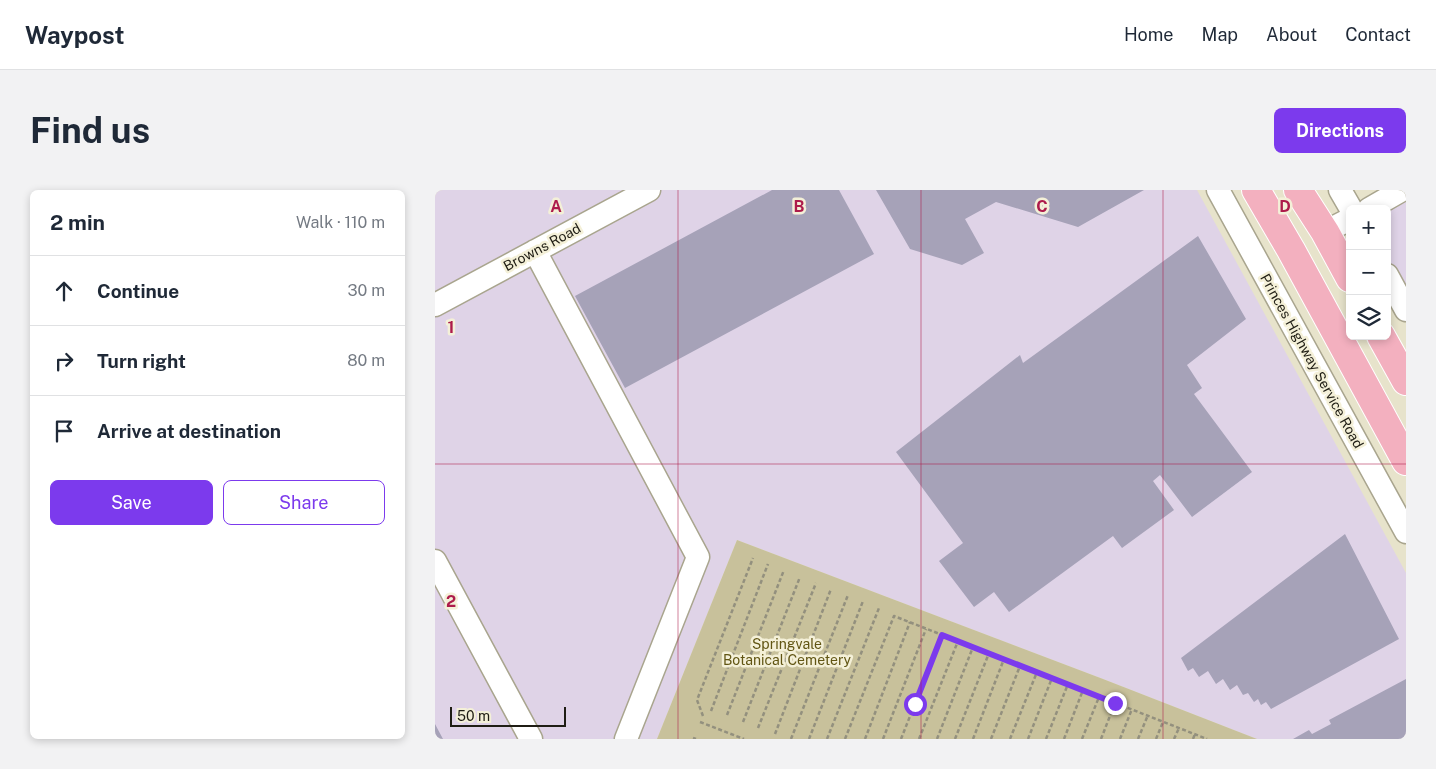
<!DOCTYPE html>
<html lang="en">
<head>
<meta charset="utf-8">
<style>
	body { margin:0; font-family:"Public Sans",sans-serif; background:#f2f2f3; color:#1f2937 }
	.controls { position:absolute; right:15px; top:15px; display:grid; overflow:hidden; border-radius:8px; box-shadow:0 2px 8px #0003 }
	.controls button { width:45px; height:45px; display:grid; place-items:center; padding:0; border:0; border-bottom:1px solid #e0e1e3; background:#fff; color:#1f2937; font:25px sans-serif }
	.scale { position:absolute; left:15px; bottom:12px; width:116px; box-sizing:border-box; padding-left:5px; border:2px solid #1f1d14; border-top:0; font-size:14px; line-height:18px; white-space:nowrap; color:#1f1d14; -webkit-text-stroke:4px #f4f0d8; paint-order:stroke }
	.stop { position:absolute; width:15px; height:15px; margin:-11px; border:4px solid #7c3aed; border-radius:50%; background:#fff }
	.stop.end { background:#7c3aed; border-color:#fff; box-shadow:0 1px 5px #0008 }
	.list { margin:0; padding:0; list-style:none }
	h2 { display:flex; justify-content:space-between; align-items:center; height:65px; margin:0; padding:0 20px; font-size:21px }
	h2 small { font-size:16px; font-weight:400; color:#747a83 }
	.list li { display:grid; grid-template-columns:32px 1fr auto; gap:15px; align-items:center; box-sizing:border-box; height:70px; padding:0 20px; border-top:1px solid #e0e1e3 }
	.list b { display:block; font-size:19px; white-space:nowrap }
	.list em { font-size:16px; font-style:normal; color:#747a83 }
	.actions { display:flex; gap:10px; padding:15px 20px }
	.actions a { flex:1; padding:11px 0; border:1px solid #7c3aed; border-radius:8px; text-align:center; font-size:18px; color:#7c3aed }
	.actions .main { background:#7c3aed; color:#fff }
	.icon { flex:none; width:28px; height:28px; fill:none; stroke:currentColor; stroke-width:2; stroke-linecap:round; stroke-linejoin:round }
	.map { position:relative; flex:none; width:971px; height:549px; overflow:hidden; border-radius:8px }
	header { display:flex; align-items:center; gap:30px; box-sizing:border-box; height:70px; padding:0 25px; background:#fff; border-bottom:1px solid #e0e1e3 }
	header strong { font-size:24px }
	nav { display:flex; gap:28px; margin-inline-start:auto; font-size:18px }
	.intro { display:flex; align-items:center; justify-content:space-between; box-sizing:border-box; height:120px; padding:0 30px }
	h1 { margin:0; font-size:35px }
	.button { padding:12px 22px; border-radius:8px; background:#7c3aed; color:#fff; font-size:18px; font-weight:700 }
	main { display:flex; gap:30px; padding:0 30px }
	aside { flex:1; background:#fff; border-radius:8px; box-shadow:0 2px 8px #0003 }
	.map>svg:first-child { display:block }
	.commercial { fill:#dfd3e7 }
	.green { fill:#c8c19b }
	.building { fill:#a6a2b8 }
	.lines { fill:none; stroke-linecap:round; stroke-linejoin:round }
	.minor-casing { stroke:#a9a58e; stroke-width:25 }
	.highway-casing { stroke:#fff; stroke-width:30 }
	.path { stroke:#93907e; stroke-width:2.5; stroke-dasharray:4 2.5; stroke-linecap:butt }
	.minor { stroke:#fff; stroke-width:22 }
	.highway { stroke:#f3b0bf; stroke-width:28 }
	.route { stroke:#7c3aed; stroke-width:6 }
	.grid { fill:none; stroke:#ad1b4b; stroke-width:1; stroke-opacity:0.55 }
	.labels { text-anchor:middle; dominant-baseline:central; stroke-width:5; stroke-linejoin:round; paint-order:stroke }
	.street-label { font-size:14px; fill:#1f1d14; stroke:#f4f0d8 }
	.park-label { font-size:14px; fill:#615513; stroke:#f4f0d8 }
	.grid-label { font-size:16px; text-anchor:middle; font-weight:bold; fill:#ad1b4b; stroke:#f4f0d8; stroke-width:5; stroke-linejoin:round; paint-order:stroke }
</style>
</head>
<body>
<header>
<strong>Waypost</strong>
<nav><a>Home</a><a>Map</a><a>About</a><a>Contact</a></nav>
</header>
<div class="intro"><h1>Find us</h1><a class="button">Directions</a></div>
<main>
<aside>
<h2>2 min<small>Walk · 110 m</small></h2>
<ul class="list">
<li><svg class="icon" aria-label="ahead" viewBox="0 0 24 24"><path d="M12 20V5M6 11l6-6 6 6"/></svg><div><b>Continue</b></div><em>30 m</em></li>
<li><svg class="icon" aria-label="right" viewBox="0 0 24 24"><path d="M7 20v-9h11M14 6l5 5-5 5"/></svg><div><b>Turn right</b></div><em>80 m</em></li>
<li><svg class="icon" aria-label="arrive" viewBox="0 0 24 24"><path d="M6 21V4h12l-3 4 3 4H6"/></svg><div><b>Arrive at destination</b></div></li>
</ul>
<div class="actions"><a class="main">Save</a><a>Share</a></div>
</aside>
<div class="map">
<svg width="971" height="549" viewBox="0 0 971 549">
	<rect width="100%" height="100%" fill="#e7e3cb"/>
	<path class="commercial" d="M0,0H762L971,383V549H822L668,489L302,350L222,549H0Z
		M971,4V110L952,76V19Z"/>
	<path class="green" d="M302,350L668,489L822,549H222Z"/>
	<path class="building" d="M337,0H404L439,64L190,198L140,106Z
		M441,0H709L643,37L561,12L530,29L549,63L527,75L475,59Z
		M763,46L811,129L752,175L767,198L759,204L817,282L757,327L725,285L718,291L739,320L687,358L678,346L574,422L559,402L539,417L504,371L528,353L461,262L585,165L588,173Z
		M910,344L964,449L836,519L831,512L826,515L823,509L819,512L813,503L808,505L802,495L795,500L788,489L781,494L773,481L764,487L758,478L753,481L746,468Z
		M971,489V549H858L874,540L877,544L896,534L894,530Z
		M0,534L8,549H0Z"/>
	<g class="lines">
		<g class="minor-casing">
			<path id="minor" d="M783,0L971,342
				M905,0L916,19
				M934,19L967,0
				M890,42L915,29
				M100,61L263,367L191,549
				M952,85L971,120
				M0,115L214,0
				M0,371L96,549"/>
		</g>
		<g class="highway-casing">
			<path id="highway" d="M821,0L856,60L971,271
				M863,0L890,42L915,88
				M946,146L971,191"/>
		</g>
		<path class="path" d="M276,521L333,374
			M292,525L349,380
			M268,526L262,510L318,368
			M265,532L309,549
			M308,532L365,387
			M323,538L381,393
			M340,544L396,399
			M258,548L261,549
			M356,549L413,405
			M374,549L428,411
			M392,549L444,418
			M410,549L459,426L772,549
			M430,549L475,432
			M448,549L491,439
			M466,549L507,445
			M484,549L523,451
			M502,549L538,457
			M520,549L554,463
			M538,549L569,469
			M556,549L585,476
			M575,549L602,482
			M593,549L617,488
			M611,549L633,494
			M629,549L648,500
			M647,549L664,507
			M666,549L680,513
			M685,549L697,519
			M703,549L713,525
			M721,549L728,532
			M739,549L744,538
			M758,549L760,544"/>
		<use href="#minor" class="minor"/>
		<use href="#highway" class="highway"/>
	</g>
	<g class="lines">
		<path class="route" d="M480,514L507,445L680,513"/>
	</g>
	<path class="grid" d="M243,0V549M486,0V549M728,0V549M0,274H971"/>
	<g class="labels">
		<g class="street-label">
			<text transform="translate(107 57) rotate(-28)">Browns Road</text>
			<text transform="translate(877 171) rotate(61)">Princes Highway Service Road</text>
		</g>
		<g class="park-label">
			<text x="352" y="454">Springvale<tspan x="352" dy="16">Botanical Cemetery</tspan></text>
		</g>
	</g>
	<g class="grid-label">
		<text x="121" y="22">A</text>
		<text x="364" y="22">B</text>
		<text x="607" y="22">C</text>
		<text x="850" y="22">D</text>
		<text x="16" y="143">1</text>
		<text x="16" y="417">2</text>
	</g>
</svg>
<div class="controls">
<button>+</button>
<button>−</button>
<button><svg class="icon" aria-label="layers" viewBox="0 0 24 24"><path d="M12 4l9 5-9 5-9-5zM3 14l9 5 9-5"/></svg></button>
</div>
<div class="scale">50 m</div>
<div class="stop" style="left:480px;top:514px"></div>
<div class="stop end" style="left:680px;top:513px"></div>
</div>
</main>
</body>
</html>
